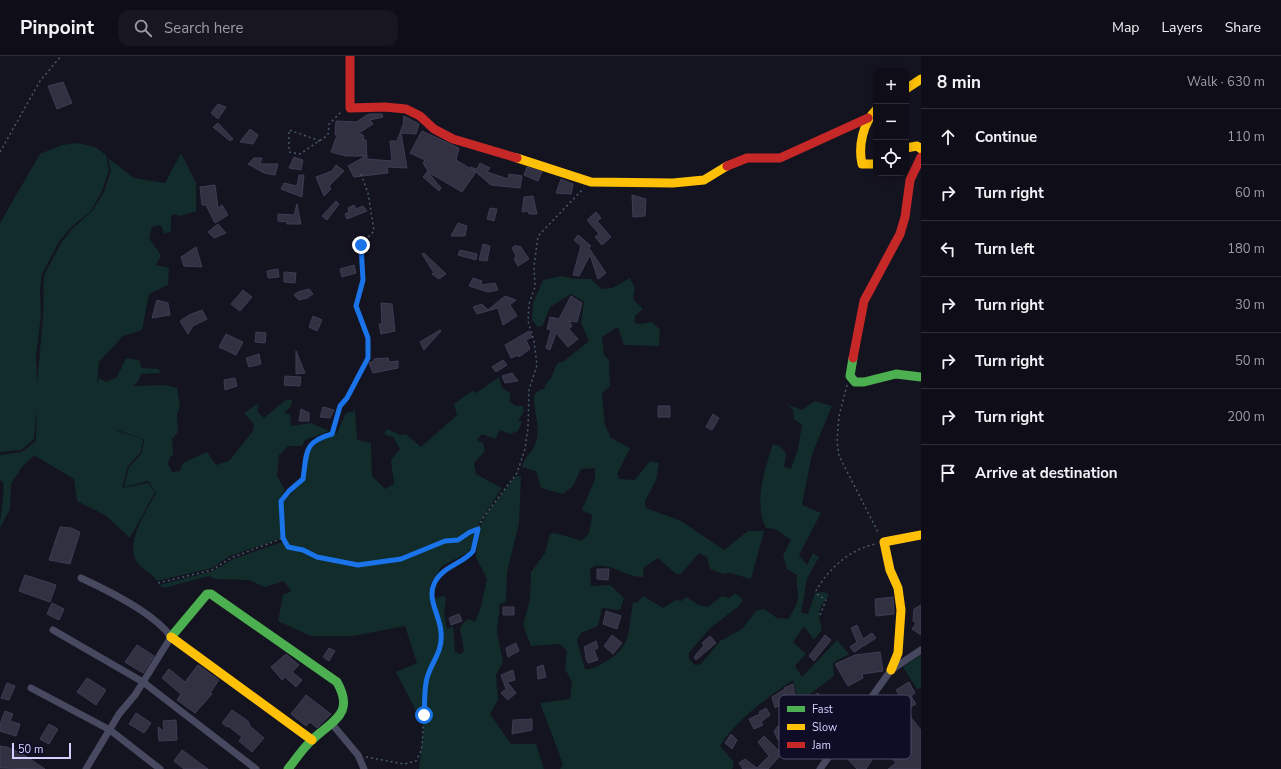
<!DOCTYPE html>
<html lang="en">
<head>
<meta charset="utf-8">
<style>
	body { margin:0; font-family:"Nunito Sans",sans-serif; background:#181721; color:#f1f3f6 }
	.controls { position:absolute; right:12px; top:12px; display:grid; overflow:hidden; border-radius:8px; box-shadow:0 2px 10px #0003 }
	.controls button { width:36px; height:36px; display:grid; place-items:center; padding:0; border:0; border-bottom:1px solid #2f2e37; background:#0f0e18; color:#f1f3f6; font:20px sans-serif }
	.scale { position:absolute; left:12px; bottom:10px; width:59px; box-sizing:border-box; padding-left:4px; border:2px solid #d2d1ff; border-top:0; font-size:11px; line-height:14px; white-space:nowrap; color:#d2d1ff; -webkit-text-stroke:3px #0f0d26; paint-order:stroke }
	.stop { position:absolute; width:12px; height:12px; margin:-9px; border:3px solid #1a73e8; border-radius:50%; background:#fff }
	.stop.end { background:#1a73e8; border-color:#fff; box-shadow:0 1px 4px #0008 }
	.list { margin:0; padding:0; list-style:none }
	h2 { display:flex; justify-content:space-between; align-items:center; height:52px; margin:0; padding:0 16px; font-size:17px }
	h2 small { font-size:13px; font-weight:400; color:#9b9ca2 }
	.list li { display:grid; grid-template-columns:26px 1fr auto; gap:12px; align-items:center; box-sizing:border-box; height:56px; padding:0 16px; border-top:1px solid #2f2e37 }
	.list b { display:block; font-size:15px; white-space:nowrap }
	.list em { font-size:13px; font-style:normal; color:#9b9ca2 }
	.icon { flex:none; width:22px; height:22px; fill:none; stroke:currentColor; stroke-width:2; stroke-linecap:round; stroke-linejoin:round }
	.map { position:relative; flex:none; width:921px; height:713px; overflow:hidden }
	header { display:flex; align-items:center; gap:24px; box-sizing:border-box; height:56px; padding:0 20px; background:#0f0e18; border-bottom:1px solid #2f2e37 }
	header strong { font-size:19px }
	nav { display:flex; gap:22px; margin-inline-start:auto; font-size:14px }
	.search { width:280px; height:36px; background:#181721; display:flex; align-items:center; gap:10px; box-sizing:border-box; padding:0 14px; border-radius:12px; color:#9b9ca2; font-size:15px }
	main { display:flex }
	aside { flex:1; background:#0f0e18 }
	.map>svg:first-child { display:block }
	.green { fill:#112c2a }
	.building { fill:#323142; stroke:#3e3c54 }
	.lines { fill:none; stroke-linecap:round; stroke-linejoin:round }
	.path { stroke:#475a67; stroke-width:1.5; stroke-dasharray:2 3; stroke-linecap:butt }
	.street { stroke:#474961; stroke-width:7 }
	.fast { stroke:#4caf50; stroke-width:9 }
	.slow { stroke:#ffc107; stroke-width:9 }
	.jam { stroke:#c62828; stroke-width:9 }
	.route { stroke:#1a73e8; stroke-width:5 }
	.key { fill:#0f0d26; stroke:#4a4867; stroke-width:1 }
	.key-label { font-size:11px; fill:#d2d1ff }
</style>
</head>
<body>
<header>
<strong>Pinpoint</strong>
<div class="search"><svg class="icon" aria-label="search" viewBox="0 0 24 24"><circle cx="10" cy="10" r="6"/><path d="M15 15l6 6"/></svg>Search here</div>
<nav><a>Map</a><a>Layers</a><a>Share</a></nav>
</header>
<main>
<div class="map">
<svg width="921" height="713" viewBox="0 0 921 713">
	<rect width="100%" height="100%" fill="#141320"/>
	<path class="green" d="M78,87L95,91L106,99L109,114L102,135L91,155L69,173L59,186L42,218L40,233L41,259L36,299L37,327L43,261L44,219L61,187L71,174L93,154L104,136L111,115L108,102L134,122L165,127L181,97L196,127V155L181,160L173,158L171,160V175L164,178L161,169L152,171L149,182L161,199L156,209L169,212L168,229L149,238L142,274L123,280L99,306L97,330L99,322L106,326L117,321L126,302L139,304L142,312L158,313L161,317L141,318L139,324L133,330L165,329L177,332L180,350L177,358L178,376L172,383L173,399L170,401L168,408L172,416L180,415L183,407L207,396L216,409L229,405L253,375L254,368L244,357L259,347L257,355L264,362L287,343L292,344L291,350L284,357L290,358L291,370L311,367L329,375L305,384L302,390H288L279,399L277,420L285,434L279,444L282,482L230,500L212,512L157,525C151,516 141,513 137,506C124,487 147,454 156,437L148,425L124,431L129,411L142,397L144,383L117,374L114,362L117,375L143,383L141,396L128,410L122,432L148,427L155,436L130,482L105,459L77,445L74,423L34,399L22,411L11,428L10,453L0,472C0,456 5,442 3,426L0,424V399L22,396L36,385L37,351L34,383L21,394L0,396V167L40,98L62,89Z
		M561,220L576,223H591L602,233L612,232L630,222L635,232L633,243L643,253L635,260V267L640,268L652,266L660,274L659,290L624,289L618,271L602,281L604,299L609,304L610,330L602,337L605,369L611,382L630,392L617,418L620,423L635,424L650,405L659,407L656,424L645,445L646,452L681,465L724,494L748,475H764L751,523L730,517L723,518L710,513L707,501L699,497L681,518H676L658,502L644,511L643,521C624,521 615,508 594,510L590,513L591,530L610,529L624,542L620,554L602,552L598,570L581,577L577,584L585,613C593,614 598,610 605,606C632,591 628,574 633,546L637,547L643,540L663,552L676,544L681,545L686,541L699,549L708,551L722,540L729,542L735,537L743,543L739,550L709,573L689,597V603L695,609L701,608L720,585L742,573L756,555L764,553L777,562L788,563C792,557 797,549 798,542C799,534 795,528 797,519L787,513L783,500L791,484L775,473L766,472C753,448 765,412 773,388L780,390L786,398L784,411L791,413L798,393L802,369L794,363L793,353L785,348L802,354L815,345L832,350L812,398L802,449L821,457L799,499L807,509L813,497L819,501L807,523L801,556L808,558L815,537L825,536L829,539C818,553 817,556 822,574L814,584L804,570L793,586L806,598L795,610L802,621L837,584L849,598L833,607L834,620L801,645L797,642L793,624C767,642 737,663 720,690L734,706L732,713H560L563,708L540,647L570,643L572,626L565,613L567,595L560,588L531,590L523,569L530,543L531,516L545,497L550,478L555,477L582,485L589,477L592,459L582,454L595,423V412L581,413L573,430L563,438L541,432L536,415L522,411C524,401 533,396 536,386C541,371 533,354 534,339L541,333H544C546,326 548,326 551,322C554,316 554,312 559,306H563L589,285L581,267L584,246L571,238L550,251L543,269L538,271L532,264L533,247L543,224Z
		M499,321L502,332L510,337V346L516,350H523L524,356L518,364L522,366L518,375L510,378L500,374L495,383L482,378L477,384L483,387L485,395L474,407L476,418L502,432L477,471L457,483H445L401,501L358,507L317,499L289,490L285,482L283,446L304,424L308,396L320,385L337,377L346,357L355,355L357,384L371,387L372,420L385,433L394,428L391,404L400,393L393,381L384,378L387,373L401,379L406,378L421,391L457,359L454,348L472,335L476,337Z
		M516,420H521L519,467L507,516L506,546L500,548L497,576L503,606L496,619L498,644L490,658L511,688H536L544,713H419L424,670L396,616L417,607L405,570L353,580H311L278,565L283,539L291,535L284,525L265,531L249,524L215,523L209,520L164,532L159,529L213,515L233,503L282,486L287,492L302,496L316,503L359,510L403,504L446,486L459,485L476,475L473,490L467,497L442,510L430,528V543L444,540L446,543L444,556L447,573L453,570L455,596L461,598L464,595L460,572L464,566L469,563L475,566L480,554L487,523L476,501L479,473L487,457Z
		M921,599V632L917,633L903,611Z"/>
	<path class="building" d="M63,26L72,47L57,53L48,30Z
		M218,48L226,51L218,63L211,57Z
		M369,58H382L383,61L370,64L373,68L359,77L364,80L363,84H366L367,103L392,105L390,85H397L404,66L403,65L404,60L419,68L416,78L401,77L407,112L387,111L388,117L354,121L348,110L366,100H346L331,96L337,79H335L336,65L356,66Z
		M218,67L233,83L230,85L213,71Z
		M250,73L258,79L253,88L240,86Z
		M422,75L459,92L456,104L476,116L462,136L428,116L441,132L439,135L423,121L428,115L423,107L425,104L410,97Z
		M294,101L303,104L301,114L289,112Z
		M254,102H262L260,108H278L275,119L264,117L248,108Z
		M480,107L490,112L487,116L508,123L509,118L522,120L520,132L491,129L470,111L477,113Z
		M336,109L344,115L329,130L331,133L324,140L316,121L332,115Z
		M527,111L542,116L538,125L524,119Z
		M299,119H304L302,141L281,133L284,127L297,130Z
		M561,123L573,128L571,138L556,137Z
		M215,129L218,152L222,149L228,159L215,167L206,149H202L200,131Z
		M632,139L646,143L645,160L633,161Z
		M533,140L537,158H529L528,155L522,156L524,141Z
		M336,145L339,148L327,164L322,160Z
		M297,148L301,168H287V166L278,165V158L294,159Z
		M354,149L356,153L363,150L367,155L347,163L345,158L349,156L348,152Z
		M490,152L497,153L494,165L487,163Z
		M596,156L601,162L597,165L611,181L602,189L595,181L599,178L587,164Z
		M458,167L467,170L465,180H451Z
		M218,168L226,177L214,182L208,176Z
		M578,179L591,190L589,192L606,217L598,223L590,199L579,220L573,219L581,190L574,184Z
		M483,188L490,190L487,205L479,204Z
		M516,189L518,191L520,190L529,203L518,210L514,203L516,200L512,192Z
		M196,191L202,211L184,210L181,201Z
		M460,194L477,198L476,204L458,199Z
		M424,197L446,218L439,223L432,218L434,217L422,198Z
		M354,209L356,217L342,221L340,213Z
		M278,213L279,221L268,222L267,215Z
		M284,216L296,217L295,227L284,226Z
		M473,222L482,225L481,229L495,227L498,234L488,236L469,230Z
		M309,233L313,238L307,242L299,244L294,239L298,236Z
		M243,234L252,241L240,255L231,248Z
		M505,240L516,244L510,249L517,260L503,269L498,252L477,258L473,251L482,248L488,254Z
		M571,240L582,247L577,266L569,265L572,270L569,273L578,283L568,291L556,277L550,294L546,292L551,274L547,273L550,261L559,263Z
		M157,244L168,247L170,259L152,262Z
		M381,247L392,248L395,275L381,278L379,268H382Z
		M202,254L207,263L193,270L188,278L180,265L189,259Z
		M313,260L322,264L317,275L309,271Z
		M440,274L441,275L424,294L420,286Z
		M529,275L532,281L526,284L530,293L519,301V299L511,302L505,289Z
		M256,276L266,277L265,287L255,286Z
		M226,278L243,286L236,299L219,291Z
		M296,295L305,317L296,318Z
		M259,298L261,308L249,311L246,302Z
		M388,302L389,306L398,305V312L373,317L369,307L374,305V303Z
		M503,304L507,309L496,316L492,311Z
		M512,317L518,325L505,327L502,320Z
		M285,320L301,321L300,330L284,329Z
		M235,322L237,330L225,334L224,324Z
		M658,350H670V361H658Z
		M323,351L334,354L330,362L320,361Z
		M301,353L309,357V365H299Z
		M713,358L719,362L712,374L706,371Z
		M60,471L71,472L80,476L70,508L49,504Z
		M597,513H609L608,524L597,523Z
		M25,519L56,529L50,546L19,535Z
		M893,541L894,558L876,560L875,543Z
		M52,547L64,553L59,564L47,558Z
		M921,549V579L912,573L916,567L913,565L914,553Z
		M503,551H514V559H503Z
		M606,555L621,560L617,573L603,568Z
		M459,558L462,565L451,569L449,562Z
		M857,569L863,583L872,577L876,582L854,596L850,591L857,586L851,572Z
		M612,579L622,587L613,598L604,590Z
		M825,579L831,584L814,605L809,600Z
		M710,580L716,587L696,604L694,601L704,589L702,587Z
		M596,585L598,592L594,594L598,604L588,607L585,600L586,599L584,591Z
		M516,587L519,595L508,601L506,592Z
		M137,589L154,600L143,617L125,606Z
		M329,592L335,595L329,605L323,601Z
		M880,596L883,615L862,618L863,622L848,630L835,608L855,599Z
		M286,598L299,609L292,616L302,624L296,631L285,621L282,624L271,611Z
		M198,609L219,624L210,637L212,638L195,657L177,644L181,638L162,622L169,613L185,626Z
		M543,609L546,621L538,623L537,611Z
		M513,614L515,624L507,626L516,637L508,644L501,637L506,633L501,619Z
		M87,622L106,634L96,649L77,636Z
		M909,626L915,637L911,640L916,648L905,654L921,674V713H888L896,707L888,697L907,681L896,667L893,672L886,663L871,652L881,640L894,653L904,647L896,634Z
		M7,627L15,630L9,644L1,642Z
		M793,628L797,652L818,637L821,645L810,655L797,659L794,656L787,657L781,648L775,652L772,641L785,633L784,632Z
		M306,639L331,658L317,672L310,666L306,670L291,658Z
		M766,652L770,659L761,666L763,669L754,673L749,663L760,658L759,656Z
		M232,654L248,665L250,670L264,682L252,696L239,685L242,681L228,670L227,671L222,667Z
		M5,655L13,658L10,665L20,668L16,680L0,675V668Z
		M136,657L151,667L144,677L129,668Z
		M532,663V674L512,678L513,664Z
		M176,664L177,684L159,685L158,671L164,675L163,665Z
		M49,668L58,673L49,688L40,683Z
		M778,670L787,678L778,684L774,675Z
		M731,678L737,684L732,693L725,687Z
		M764,680L782,698L768,713H743L739,707L745,703L757,712L769,700L758,686Z
		M855,686L872,704L866,713H857L843,698Z
		M0,690L7,691L24,699L45,713L0,712Z
		M182,694L208,713H184L174,705Z"/>
	<g class="lines">
		<path class="path" d="M320,85L289,74V96L300,98L328,79L329,68L342,55
			M0,96L40,25L61,0
			M361,118L368,137L374,175L361,189L363,224L356,250L368,282V302L347,342L340,350L332,378C303,386 307,397 303,423L289,435L281,445L283,482L288,491L303,494L317,501L358,509L401,503L445,485L458,484L470,475L478,473
			M847,329L839,360L837,385L839,400L879,478
			M158,527L212,514L231,502L283,482
			M820,559L826,544L817,538L816,535C828,513 850,493 876,488
			M366,701L404,708L416,705L421,695C425,674 421,641 427,622C432,605 444,596 441,576C440,560 427,543 434,528C442,510 463,508 473,495L478,473L483,462L517,417L525,393L528,372L529,334L537,309L534,285L528,265L529,248L535,231L534,210L538,180L584,132"/>
		<path class="street" d="M81,522C107,534 155,557 171,581L135,639L119,658L86,713
			M53,574L143,626L256,713
			M31,632L110,674L160,713
			M332,668L358,699L364,713
			M820,713L891,614L921,594"/>
		<path class="fast" d="M853,302L850,320L855,326H864L896,318L921,321
			M171,581L207,538H211L337,626C355,658 333,664 312,684C303,692 296,703 288,713"/>
		<path class="slow" d="M906,33L921,23
			M876,54C863,67 858,90 862,108H876
			M906,92L917,90L921,93
			M517,102L591,126L673,127L704,124L727,110
			M171,581L312,684
			M891,614L898,597L901,554L898,532L890,514L884,486L921,479"/>
		<path class="jam" d="M350,0V52L385,51L406,53L420,60L434,73L453,83L517,102
			M727,110L747,102H780L868,62
			M853,302L864,245L900,178L905,161L910,124L921,101"/>
	</g>
	<g class="lines">
		<path class="route" d="M361,189L363,224L356,250L368,282V302L347,342L340,350L332,378C303,386 307,397 303,423L289,435L281,445L283,482L288,491L303,494L317,501L358,509L401,503L445,485L458,484L470,476L478,473L473,495C463,508 442,510 434,528C427,543 440,560 441,576C443,596 432,605 427,622C424,633 425,647 424,659"/>
	</g>
	<rect x="779" y="639" width="132" height="64" rx="6" class="key"/>
	<rect x="787" y="650" width="18" height="6" fill="#4caf50"/>
	<rect x="787" y="668" width="18" height="6" fill="#ffc107"/>
	<rect x="787" y="686" width="18" height="6" fill="#c62828"/>
	<g class="key-label">
		<text x="812" y="657">Fast</text>
		<text x="812" y="675">Slow</text>
		<text x="812" y="693">Jam</text>
	</g>
</svg>
<div class="controls">
<button>+</button>
<button>−</button>
<button><svg class="icon" aria-label="locate" viewBox="0 0 24 24"><circle cx="12" cy="12" r="6"/><path d="M12 2v4M12 18v4M2 12h4M18 12h4"/></svg></button>
</div>
<div class="scale">50 m</div>
<div class="stop" style="left:424px;top:659px"></div>
<div class="stop end" style="left:361px;top:189px"></div>
</div>
<aside>
<h2>8 min<small>Walk · 630 m</small></h2>
<ul class="list">
<li><svg class="icon" aria-label="ahead" viewBox="0 0 24 24"><path d="M12 20V5M6 11l6-6 6 6"/></svg><div><b>Continue</b></div><em>110 m</em></li>
<li><svg class="icon" aria-label="right" viewBox="0 0 24 24"><path d="M7 20v-9h11M14 6l5 5-5 5"/></svg><div><b>Turn right</b></div><em>60 m</em></li>
<li><svg class="icon" aria-label="left" viewBox="0 0 24 24"><path d="M17 20v-9H6M10 6l-5 5 5 5"/></svg><div><b>Turn left</b></div><em>180 m</em></li>
<li><svg class="icon" aria-label="right" viewBox="0 0 24 24"><path d="M7 20v-9h11M14 6l5 5-5 5"/></svg><div><b>Turn right</b></div><em>30 m</em></li>
<li><svg class="icon" aria-label="right" viewBox="0 0 24 24"><path d="M7 20v-9h11M14 6l5 5-5 5"/></svg><div><b>Turn right</b></div><em>50 m</em></li>
<li><svg class="icon" aria-label="right" viewBox="0 0 24 24"><path d="M7 20v-9h11M14 6l5 5-5 5"/></svg><div><b>Turn right</b></div><em>200 m</em></li>
<li><svg class="icon" aria-label="arrive" viewBox="0 0 24 24"><path d="M6 21V4h12l-3 4 3 4H6"/></svg><div><b>Arrive at destination</b></div></li>
</ul>
</aside>
</main>
</body>
</html>
